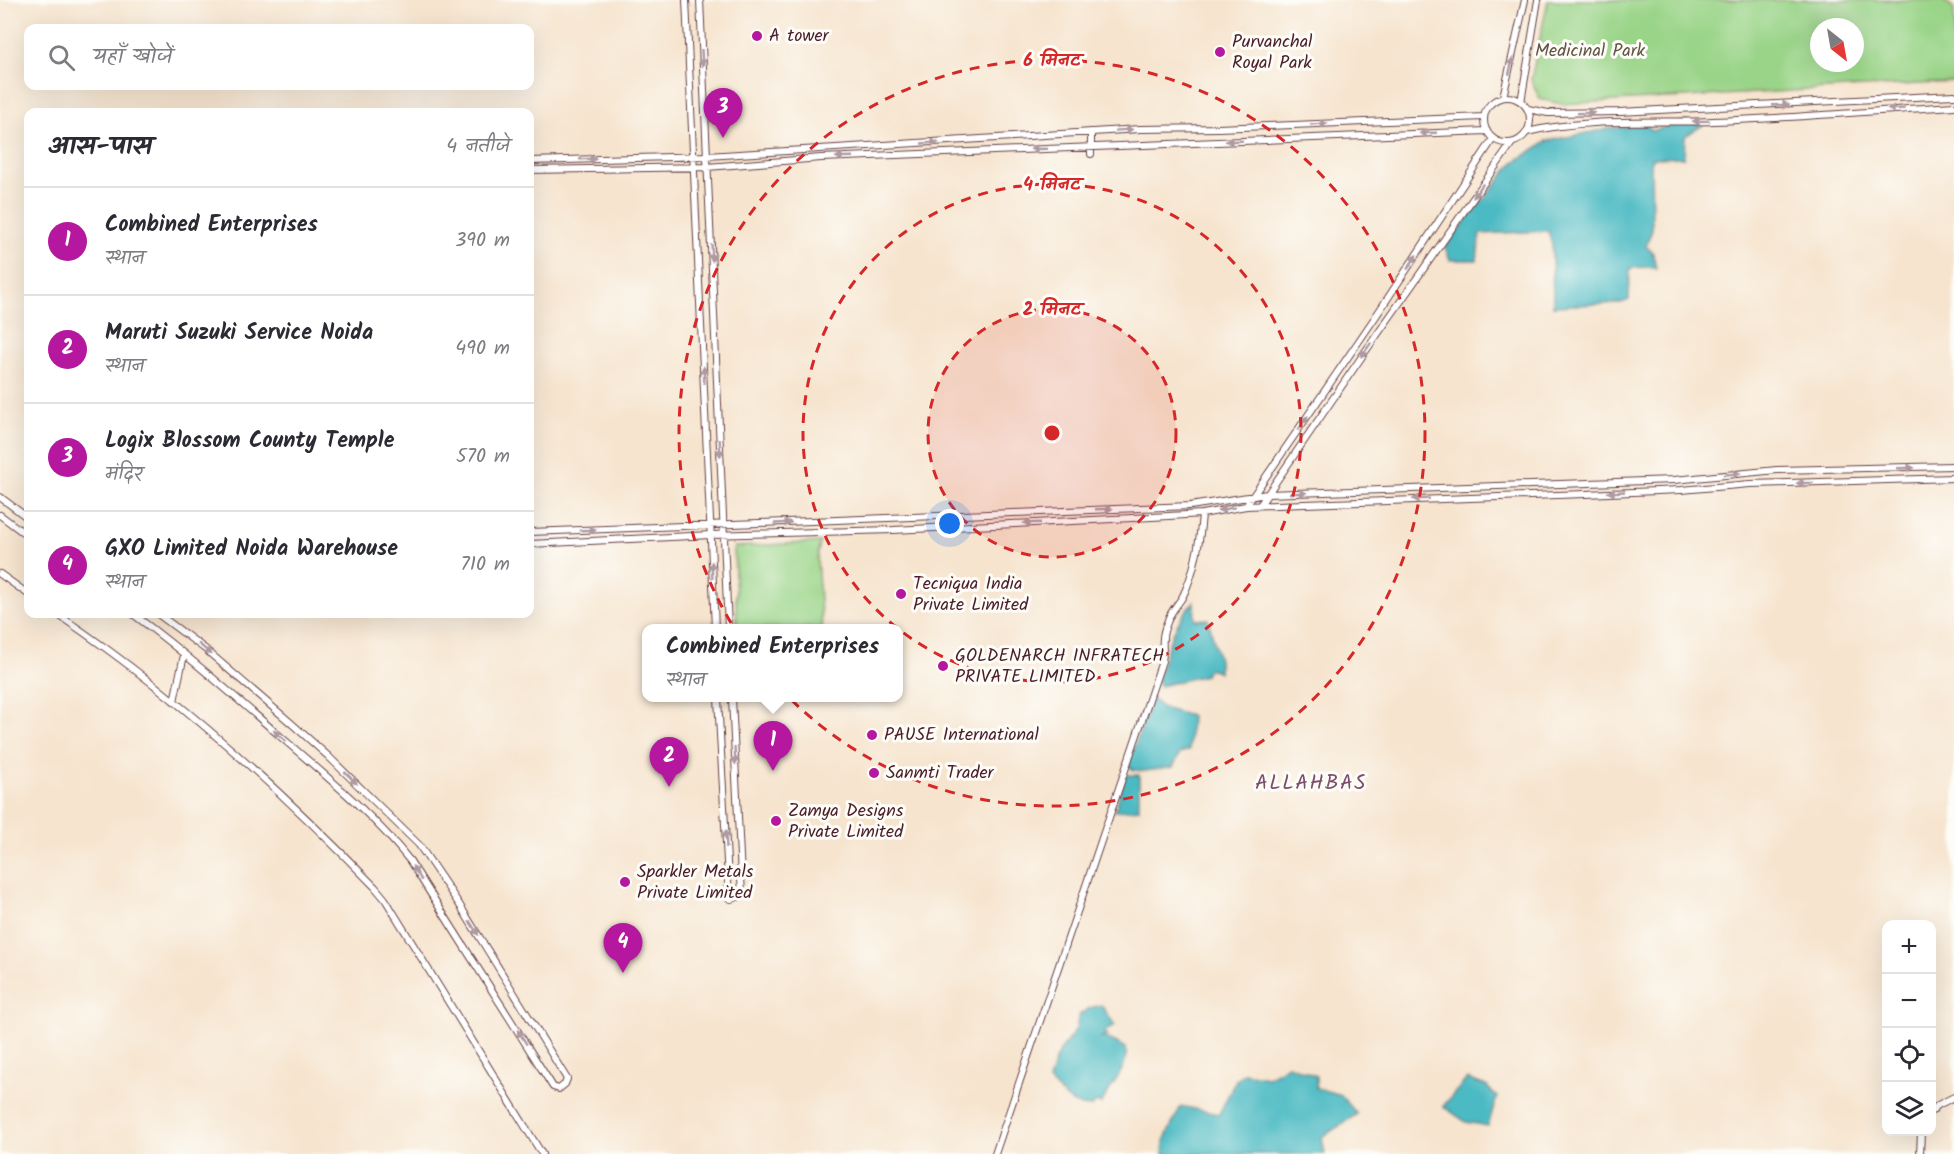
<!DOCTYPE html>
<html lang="hi">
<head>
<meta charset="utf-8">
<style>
	body { margin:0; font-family:Kalam,"Playpen Sans Deva",sans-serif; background:#f7f7f7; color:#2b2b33 }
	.controls { position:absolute; right:18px; bottom:18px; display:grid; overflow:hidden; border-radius:12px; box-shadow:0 6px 24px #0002 }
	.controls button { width:54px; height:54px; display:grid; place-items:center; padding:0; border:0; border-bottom:2px solid #e1e1e2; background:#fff; color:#2b2b33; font:30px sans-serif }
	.compass { position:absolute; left:1810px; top:18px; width:54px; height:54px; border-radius:50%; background:#fff; box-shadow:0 6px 24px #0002; rotate:149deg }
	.you { position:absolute; left:950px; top:524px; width:21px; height:21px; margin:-15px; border:4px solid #fff; border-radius:50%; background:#1a73e8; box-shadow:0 0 0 9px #1a73e833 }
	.badge { display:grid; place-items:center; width:39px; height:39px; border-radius:50%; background:#b5179e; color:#fff; font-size:20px; font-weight:700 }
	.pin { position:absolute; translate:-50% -50px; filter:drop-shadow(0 2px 3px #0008) }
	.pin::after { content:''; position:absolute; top:32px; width:21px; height:18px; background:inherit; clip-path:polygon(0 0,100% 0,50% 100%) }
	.popup { position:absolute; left:642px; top:624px; width:261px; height:78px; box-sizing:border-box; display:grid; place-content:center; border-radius:12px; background:#fff; filter:drop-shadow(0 2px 4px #0005); font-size:20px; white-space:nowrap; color:#7c7c81 }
	.popup b { font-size:22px; color:#2b2b33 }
	.popup::after { content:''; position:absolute; left:50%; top:100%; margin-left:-12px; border:12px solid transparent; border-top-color:#fff }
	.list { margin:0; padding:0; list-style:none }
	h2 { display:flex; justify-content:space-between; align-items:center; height:78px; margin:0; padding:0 24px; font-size:26px }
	h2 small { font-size:20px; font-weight:400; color:#7c7c81 }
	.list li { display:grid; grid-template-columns:39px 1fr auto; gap:18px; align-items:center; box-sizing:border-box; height:108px; padding:0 24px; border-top:2px solid #e1e1e2 }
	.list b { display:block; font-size:22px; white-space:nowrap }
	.list p { margin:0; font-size:20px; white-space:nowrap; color:#7c7c81 }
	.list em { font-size:20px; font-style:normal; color:#7c7c81 }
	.icon { flex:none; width:33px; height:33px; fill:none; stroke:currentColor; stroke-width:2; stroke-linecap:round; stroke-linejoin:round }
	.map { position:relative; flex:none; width:1954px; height:1154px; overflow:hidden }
	.search { position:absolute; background:#fff; box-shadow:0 6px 24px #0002; left:24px; top:24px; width:510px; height:66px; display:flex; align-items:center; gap:15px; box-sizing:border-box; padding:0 21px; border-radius:12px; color:#7c7c81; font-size:22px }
	.panel { position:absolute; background:#fff; box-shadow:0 6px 24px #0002; left:24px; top:108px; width:510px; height:510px; border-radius:12px }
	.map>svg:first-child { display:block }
	.green { fill:#9ad488; stroke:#727a5a; stroke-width:1.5; fill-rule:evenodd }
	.water { fill:#4bbac3; stroke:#4a6c77; stroke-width:1.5 }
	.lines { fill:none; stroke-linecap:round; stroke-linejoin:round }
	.tertiary-casing { stroke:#643d43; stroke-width:8 }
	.tertiary { stroke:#fff; stroke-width:6 }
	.oneway { fill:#ae9aa0 }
	.ring { fill:none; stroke:#d62828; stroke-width:3; stroke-dasharray:10 8 }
	.poi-dot { fill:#b5179e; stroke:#fdfcf7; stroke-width:2 }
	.labels { text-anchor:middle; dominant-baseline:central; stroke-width:6; stroke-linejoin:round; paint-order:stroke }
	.poi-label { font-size:18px; fill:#4a1f2b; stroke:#fdfcf7; text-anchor:start }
	.park-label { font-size:18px; fill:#625547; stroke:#fdfcf7 }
	.quarter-label { font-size:21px; letter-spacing:1.5px; fill:#7b4f6c; stroke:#fdfcf7 }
	.centre { fill:#d62828; stroke:#fdfcf7; stroke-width:3 }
	.ring-label { font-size:18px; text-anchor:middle; font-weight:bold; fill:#d62828; stroke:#fdfcf7; stroke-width:6; stroke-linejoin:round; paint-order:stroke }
</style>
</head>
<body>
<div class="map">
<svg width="1954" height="1154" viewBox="0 0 1954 1154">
	<rect width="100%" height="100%" fill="#fdfcf7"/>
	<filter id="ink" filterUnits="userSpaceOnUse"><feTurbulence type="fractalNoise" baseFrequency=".0167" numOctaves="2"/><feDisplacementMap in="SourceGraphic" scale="12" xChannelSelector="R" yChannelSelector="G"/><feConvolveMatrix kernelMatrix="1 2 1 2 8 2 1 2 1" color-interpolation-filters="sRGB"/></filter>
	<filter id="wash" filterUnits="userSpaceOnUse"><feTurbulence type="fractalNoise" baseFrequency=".008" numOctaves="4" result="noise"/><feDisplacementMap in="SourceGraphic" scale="24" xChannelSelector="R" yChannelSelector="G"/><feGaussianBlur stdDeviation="1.35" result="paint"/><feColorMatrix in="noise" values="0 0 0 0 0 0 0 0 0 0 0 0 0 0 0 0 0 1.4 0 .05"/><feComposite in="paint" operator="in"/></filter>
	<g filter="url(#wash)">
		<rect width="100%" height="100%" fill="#f6e4ce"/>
		<path class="green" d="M1548,0H1942L1954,8V82L1561,104L1540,99L1531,80ZM1819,27H1855V63H1819Z
			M820,542L817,559L822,628H737L734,547Z"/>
		<path class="water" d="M1685,121L1703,125L1685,136L1684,157L1651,158L1652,230L1646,246L1653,253L1656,269L1649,267L1630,268L1629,300L1621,303L1553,306L1552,245L1548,231L1480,234L1477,260H1450L1445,247L1513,163L1547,141L1612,128L1647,125L1652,131Z
			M1194,602L1195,620L1208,619L1219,660V672L1208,669L1205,675L1160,686L1157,681C1166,652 1172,624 1194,602Z
			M1152,699L1163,708L1191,716L1189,750L1180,753L1173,767L1145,771L1133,770L1128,764Z
			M1125,775H1139V809L1115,811Z
			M1101,1005L1115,1025L1104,1032L1108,1035L1101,1037L1115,1042L1126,1048C1129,1068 1109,1088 1101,1104L1096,1102L1092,1107C1071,1107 1063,1095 1049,1081L1056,1057L1076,1029L1079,1015L1090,1008Z
			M1288,1065L1316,1076V1088L1341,1095L1357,1114L1322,1137L1325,1154H1163L1164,1141L1181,1106L1219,1114L1236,1080L1244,1073L1268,1077Z
			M1467,1079L1486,1086L1497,1097L1488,1126L1466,1122L1443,1106Z"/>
	</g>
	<g filter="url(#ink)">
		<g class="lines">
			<g class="tertiary-casing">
				<path id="tertiary" d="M686,0L715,628
					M700,0L728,628
					M1484 120a23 23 0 1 1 46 0a23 23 0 1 1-46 0Z
					M1503,97L1525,0
					M1521,102L1538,0
					M1528,109L1548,113L1619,112L1954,95
					M1527,132C1586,118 1653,123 1713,121C1793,118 1874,111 1954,106
					M1091,154V132
					M530,161L707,156L1140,129L1218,128L1484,117
					M530,170L707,167L821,158L1487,131
					M0,497L28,518
					M1260,505L1365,352L1512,143
					M1246,506L1376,316L1493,139
					M0,515L28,536
					M530,532L1190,506L1267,494L1674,480L1777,470L1954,466
					M530,544L711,535L893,530L1152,517L1202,514L1246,506L1585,494L1681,490L1750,484L1954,478
					M0,574L28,594
					M57,614C172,691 278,787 375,887L385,899L542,1154
					M133,614C184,652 233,695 281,737C326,776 374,815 410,861L553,1087L559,1089L565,1084L567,1079L459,904L419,845L328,756L291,723L205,649L158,614
					M718,698L729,898L731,899L742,896L732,698
					M174,701L184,655
					M1932,1111L1938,1105L1954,1097
					M995,1154L1162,661C1164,652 1162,646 1163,638C1163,632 1166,625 1168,620C1171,610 1178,605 1183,596C1195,571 1200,541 1202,514
					M1920,1154L1921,1132"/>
			</g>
			<use href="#tertiary" class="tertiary"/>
		</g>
		<defs><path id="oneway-solid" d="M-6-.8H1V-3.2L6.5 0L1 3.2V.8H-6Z" transform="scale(1.5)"/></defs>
		<g class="oneway">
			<use href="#oneway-solid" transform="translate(702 58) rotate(87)"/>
			<use href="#oneway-solid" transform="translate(1511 66) rotate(-77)"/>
			<use href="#oneway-solid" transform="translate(1781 105) rotate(-2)"/>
			<use href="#oneway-solid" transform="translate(1896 109) rotate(177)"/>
			<use href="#oneway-solid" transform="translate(1586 113) rotate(-1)"/>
			<use href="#oneway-solid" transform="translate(1701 121) rotate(179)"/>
			<use href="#oneway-solid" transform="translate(1319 124) rotate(-3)"/>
			<use href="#oneway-solid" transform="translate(1124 130) rotate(-4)"/>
			<use href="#oneway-solid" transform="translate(1428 133) rotate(178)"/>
			<use href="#oneway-solid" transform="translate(1234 141) rotate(178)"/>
			<use href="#oneway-solid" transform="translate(930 143) rotate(-3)"/>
			<use href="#oneway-solid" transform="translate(1039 149) rotate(178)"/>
			<use href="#oneway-solid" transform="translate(844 157) rotate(178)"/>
			<use href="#oneway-solid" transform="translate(588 159) rotate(-2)"/>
			<use href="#oneway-solid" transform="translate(1478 191) rotate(125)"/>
			<use href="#oneway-solid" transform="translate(712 253) rotate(87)"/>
			<use href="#oneway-solid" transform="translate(1412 262) rotate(-57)"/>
			<use href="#oneway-solid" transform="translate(1366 350) rotate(125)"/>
			<use href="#oneway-solid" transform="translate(704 375) rotate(-92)"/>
			<use href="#oneway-solid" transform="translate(1303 423) rotate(-56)"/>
			<use href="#oneway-solid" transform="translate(720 448) rotate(88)"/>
			<use href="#oneway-solid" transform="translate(1906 468) rotate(-2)"/>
			<use href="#oneway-solid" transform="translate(1732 474) rotate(-5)"/>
			<use href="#oneway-solid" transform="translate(1805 483) rotate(179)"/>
			<use href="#oneway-solid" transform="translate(1616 492) rotate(177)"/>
			<use href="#oneway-solid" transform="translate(1298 493) rotate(-2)"/>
			<use href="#oneway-solid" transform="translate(1421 499) rotate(178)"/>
			<use href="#oneway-solid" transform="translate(1104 509) rotate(-2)"/>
			<use href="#oneway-solid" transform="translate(1226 509) rotate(170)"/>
			<use href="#oneway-solid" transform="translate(783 523) rotate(-3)"/>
			<use href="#oneway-solid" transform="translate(1032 523) rotate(178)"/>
			<use href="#oneway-solid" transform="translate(588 530) rotate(-2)"/>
			<use href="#oneway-solid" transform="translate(712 570) rotate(-92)"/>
			<use href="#oneway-solid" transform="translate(205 649) rotate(39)"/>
			<use href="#oneway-solid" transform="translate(280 736) rotate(-139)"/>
			<use href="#oneway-solid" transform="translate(735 756) rotate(87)"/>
			<use href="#oneway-solid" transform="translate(351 778) rotate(44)"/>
			<use href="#oneway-solid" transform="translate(726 839) rotate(-93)"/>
			<use href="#oneway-solid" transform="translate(417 873) rotate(-122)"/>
			<use href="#oneway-solid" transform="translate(474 928) rotate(58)"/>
			<use href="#oneway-solid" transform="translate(522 1037) rotate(-122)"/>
		</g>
	</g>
	<circle cx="1052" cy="433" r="124" fill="#d62828" fill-opacity=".12"/>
	<g class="ring">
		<circle cx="1052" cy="433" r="124"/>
		<circle cx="1052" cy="433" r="249"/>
		<circle cx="1052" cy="433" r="373"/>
	</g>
	<g class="poi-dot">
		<circle cx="757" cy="36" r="6"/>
		<circle cx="1220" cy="52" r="6"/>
		<circle cx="901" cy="594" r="6"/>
		<circle cx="943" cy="666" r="6"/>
		<circle cx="872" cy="735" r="6"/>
		<circle cx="874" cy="773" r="6"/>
		<circle cx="776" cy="821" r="6"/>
		<circle cx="625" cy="882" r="6"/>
	</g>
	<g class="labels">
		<g class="poi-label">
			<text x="769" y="36">A tower</text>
			<text x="1232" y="42">Purvanchal<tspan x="1232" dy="21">Royal Park</tspan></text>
			<text x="913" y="584">Tecniqua India<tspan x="913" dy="21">Private Limited</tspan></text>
			<text x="955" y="656">GOLDENARCH INFRATECH<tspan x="955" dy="21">PRIVATE LIMITED</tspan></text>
			<text x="884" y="735">PAUSE International</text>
			<text x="886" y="773">Sanmti Trader</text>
			<text x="788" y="811">Zamya Designs<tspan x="788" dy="21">Private Limited</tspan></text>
			<text x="637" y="872">Sparkler Metals<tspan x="637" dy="21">Private Limited</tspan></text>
		</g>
		<g class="park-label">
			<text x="1590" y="51">Medicinal Park</text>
		</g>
		<g class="quarter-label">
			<text x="1311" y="783">ALLAHBAS</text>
		</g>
	</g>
	<circle cx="1052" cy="433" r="9" class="centre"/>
	<g class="ring-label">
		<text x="1052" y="66">6 मिनट</text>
		<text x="1052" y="190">4 मिनट</text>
		<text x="1052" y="315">2 मिनट</text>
	</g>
</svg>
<div class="controls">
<button>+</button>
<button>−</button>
<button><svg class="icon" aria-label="locate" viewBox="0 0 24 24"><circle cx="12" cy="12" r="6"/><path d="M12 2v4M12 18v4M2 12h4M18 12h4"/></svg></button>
<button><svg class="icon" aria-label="layers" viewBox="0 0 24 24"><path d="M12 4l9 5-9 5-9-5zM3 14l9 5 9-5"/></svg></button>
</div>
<svg class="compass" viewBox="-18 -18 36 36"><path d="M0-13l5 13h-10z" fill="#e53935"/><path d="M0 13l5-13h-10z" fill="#7c7c81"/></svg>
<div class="you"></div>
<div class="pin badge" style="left:773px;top:771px">1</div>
<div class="popup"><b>Combined Enterprises</b>स्थान</div>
<div class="pin badge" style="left:669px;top:787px">2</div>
<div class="pin badge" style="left:723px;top:138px">3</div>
<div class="pin badge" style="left:623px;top:973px">4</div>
<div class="search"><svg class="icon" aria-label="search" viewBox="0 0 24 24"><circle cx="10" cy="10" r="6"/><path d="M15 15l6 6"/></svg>यहाँ खोजें</div>
<section class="panel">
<h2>आस-पास<small>4 नतीजे</small></h2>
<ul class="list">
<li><span class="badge">1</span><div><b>Combined Enterprises</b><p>स्थान</p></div><em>390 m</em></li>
<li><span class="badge">2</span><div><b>Maruti Suzuki Service Noida</b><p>स्थान</p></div><em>490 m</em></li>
<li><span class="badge">3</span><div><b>Logix Blossom County Temple</b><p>मंदिर</p></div><em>570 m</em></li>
<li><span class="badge">4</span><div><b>GXO Limited Noida Warehouse</b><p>स्थान</p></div><em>710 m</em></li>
</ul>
</section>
</div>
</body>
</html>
